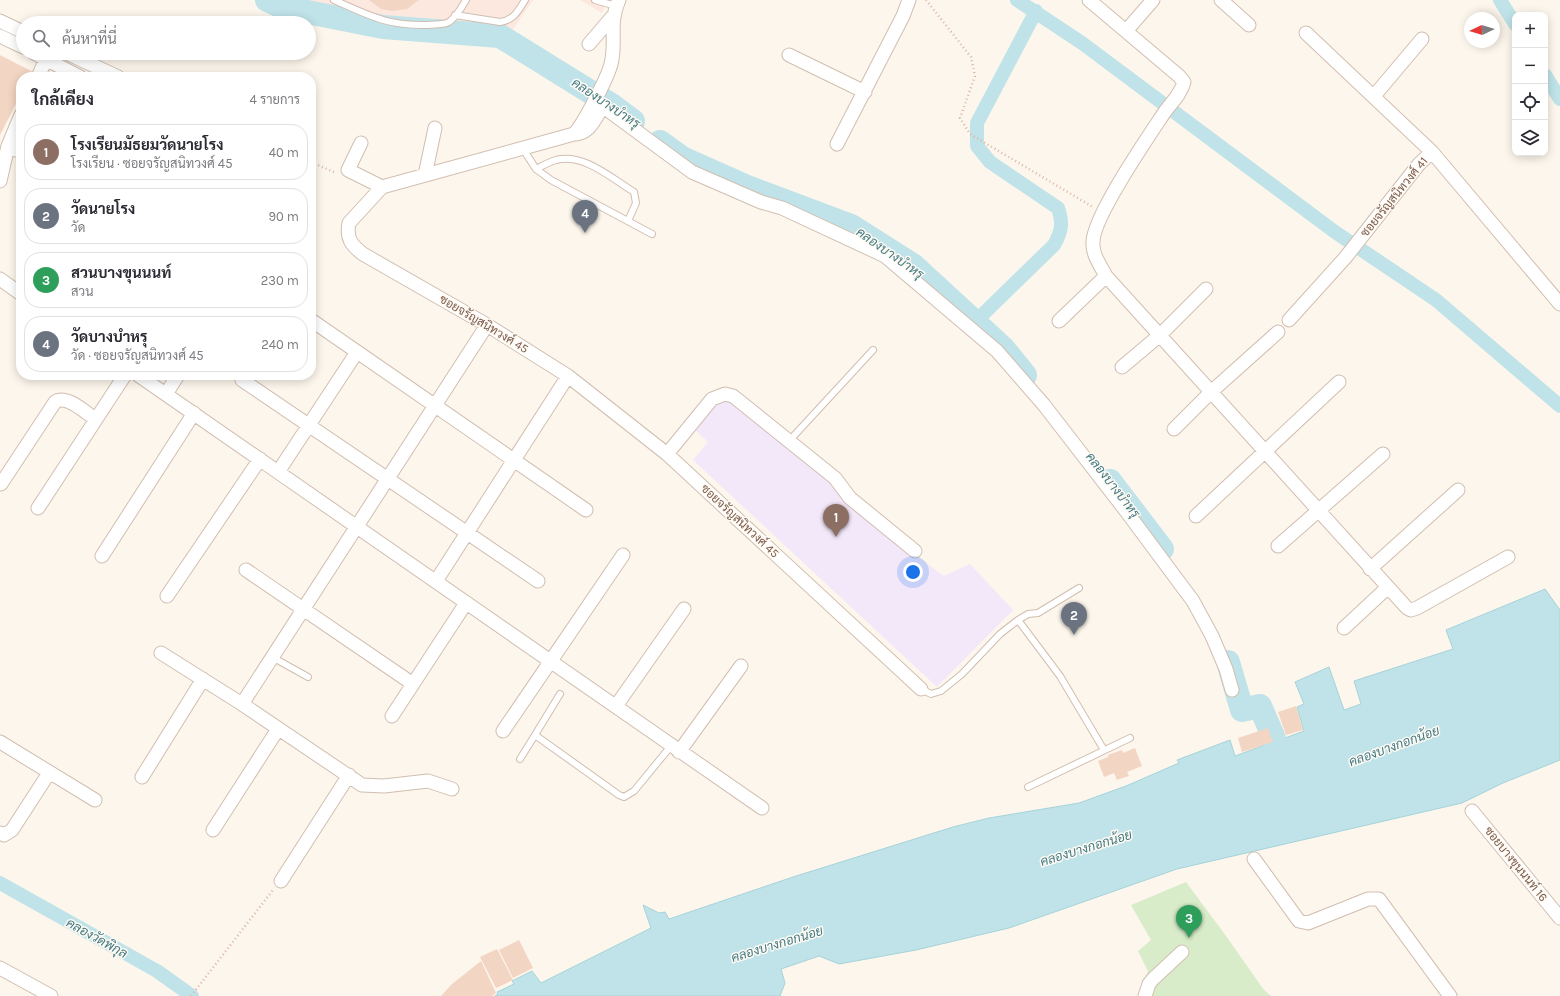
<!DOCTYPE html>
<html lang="th">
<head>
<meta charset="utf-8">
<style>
	body { margin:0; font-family:Karla,Sarabun,sans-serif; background:#f7f7f7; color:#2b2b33 }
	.controls { position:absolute; right:12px; top:12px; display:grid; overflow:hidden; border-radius:8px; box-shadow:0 2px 10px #0003 }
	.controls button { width:36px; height:36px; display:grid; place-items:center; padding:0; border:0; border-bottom:1px solid #e1e1e2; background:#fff; color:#2b2b33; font:20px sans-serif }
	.compass { position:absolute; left:1464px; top:12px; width:36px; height:36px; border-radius:50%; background:#fff; box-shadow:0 2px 10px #0003; rotate:266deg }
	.you { position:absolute; left:913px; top:572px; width:14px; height:14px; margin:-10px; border:3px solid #fff; border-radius:50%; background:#1a73e8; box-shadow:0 0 0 6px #1a73e833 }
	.badge { display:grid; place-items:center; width:26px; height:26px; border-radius:50%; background:#ea580c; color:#fff; font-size:13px; font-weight:700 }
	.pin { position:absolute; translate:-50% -33px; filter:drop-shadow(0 1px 2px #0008) }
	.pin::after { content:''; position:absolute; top:21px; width:14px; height:12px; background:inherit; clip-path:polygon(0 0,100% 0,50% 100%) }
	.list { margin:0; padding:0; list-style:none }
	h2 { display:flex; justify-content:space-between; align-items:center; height:52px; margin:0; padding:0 16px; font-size:17px }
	h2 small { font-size:13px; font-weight:400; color:#7c7c81 }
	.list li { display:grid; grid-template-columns:26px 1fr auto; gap:12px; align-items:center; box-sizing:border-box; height:56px; margin:0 8px 8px; padding:0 8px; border:1px solid #e1e1e2; border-radius:16px }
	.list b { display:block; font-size:15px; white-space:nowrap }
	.list p { margin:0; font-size:13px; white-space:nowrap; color:#7c7c81 }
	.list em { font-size:13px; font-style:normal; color:#7c7c81 }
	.icon { flex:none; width:22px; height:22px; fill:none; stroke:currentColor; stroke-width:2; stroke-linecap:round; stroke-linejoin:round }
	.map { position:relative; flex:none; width:1560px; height:996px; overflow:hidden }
	.search { position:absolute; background:#fff; box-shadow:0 2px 10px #0003; left:16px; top:16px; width:300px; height:44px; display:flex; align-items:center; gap:10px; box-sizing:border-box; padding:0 14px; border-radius:22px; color:#7c7c81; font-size:15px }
	.panel { position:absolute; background:#fff; box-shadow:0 2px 10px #0003; left:16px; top:72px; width:300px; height:308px; border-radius:16px }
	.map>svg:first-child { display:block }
	.commercial { fill:#fde8e0 }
	.education { fill:#f3e8fa }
	.green { fill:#d8ecc9 }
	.water { fill:#bfe3e8; stroke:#a5d3da }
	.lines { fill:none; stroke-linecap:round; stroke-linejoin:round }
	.canal { stroke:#bfe3e8; stroke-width:14 }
	.river { stroke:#bfe3e8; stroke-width:24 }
	.building { fill:#f3d5c3 }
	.service-casing { stroke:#d1beb0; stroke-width:8 }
	.minor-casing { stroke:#d1beb0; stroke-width:15 }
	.path { stroke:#d9b8a5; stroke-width:2.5; stroke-dasharray:1 3; stroke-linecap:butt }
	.service { stroke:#fff; stroke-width:6 }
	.minor { stroke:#fff; stroke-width:13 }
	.labels { text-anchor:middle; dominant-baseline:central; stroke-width:3; stroke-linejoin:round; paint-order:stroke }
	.street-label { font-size:12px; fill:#7a5c4d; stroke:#fffaf3 }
	.water-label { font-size:13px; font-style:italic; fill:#437c86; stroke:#fffaf3 }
</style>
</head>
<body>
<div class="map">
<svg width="1560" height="996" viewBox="0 0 1560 996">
	<rect width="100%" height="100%" fill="#fdf6ec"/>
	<path class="commercial" d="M303,0H533L511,32L449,28L323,8Z
		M580,0H608L602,13Z"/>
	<path class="education" d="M731,397L914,554L944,576L970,564L1013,610L937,687L693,460L708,442L693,428L719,398Z"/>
	<path class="green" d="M1186,882L1226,936L1264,990L1271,996H1138L1148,971L1138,951L1151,940L1131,905Z"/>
	<path class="water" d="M1545,589L1560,610V760L1503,783L1462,803L1177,869L1009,928L916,950L839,964L819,956L781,969L785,983L780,996H495L498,994L497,992L514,984L512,981L532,971L541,983L651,928L643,905L659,913L665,912L669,919L793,877L953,827L989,818L1079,803L1126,786L1179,763L1177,760L1230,740L1235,756L1273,742L1272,737L1283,732L1285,738L1304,731L1297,707L1304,704L1295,682L1329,667L1344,710L1361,704L1354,681L1453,649L1446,630Z"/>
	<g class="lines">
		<path class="canal" d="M1017,0L1082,43L1335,232L1436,300L1560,406
			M1500,0L1515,24
			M1545,75L1560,99
			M975,322L1054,245C1062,231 1063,223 1058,208L990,162L977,146V123L1036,11
			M0,883L157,971L192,996"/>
		<path class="river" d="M267,0L282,7L383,27L500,36L613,106L633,121
			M660,142L682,158L747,187L851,226L914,266L1003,348L1025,375
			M1110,481L1162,549
			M1228,662L1242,710L1260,706L1273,736L1283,766"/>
	</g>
	<path class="building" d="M369,0H419L407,9L392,11L381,9Z
		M0,55L33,72L30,77H21V94L0,135Z
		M1296,706L1303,730L1286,735L1278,712Z
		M1268,728L1273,742L1242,752L1238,738Z
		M1135,748L1142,766L1127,772L1129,776L1117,780L1114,773L1104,777L1098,761L1108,757V755L1122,750L1123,753Z
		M519,940L533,968L513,978L499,950Z
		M497,949L513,980L496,988L480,957Z
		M481,961L496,993L492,996H441L452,984Z"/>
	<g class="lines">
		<g class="service-casing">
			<path id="service" d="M334,0C370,16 388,26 428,25C435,24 444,25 449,22C456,17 462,7 466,0
				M595,0L616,6
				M455,15L500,22C514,20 518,11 525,0
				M523,149L536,169L551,180L652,234
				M536,169C542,166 549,162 556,160C584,153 611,178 634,192L636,203L628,221
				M790,440L873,350
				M1018,620L1028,614L1038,613L1079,588
				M272,657L308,677
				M921,689L931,694L941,691L962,674L1000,634L1018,620L1060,676L1104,750
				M560,694L535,735L619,795L624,797L634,791L671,746
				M520,759L535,735
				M1028,787L1130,738"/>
		</g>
		<g class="minor-casing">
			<path id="minor" d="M619,0C608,24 617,41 611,64C608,77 583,125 574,134L382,187L349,223C346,238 351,245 363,254L487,325L568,376L667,454L921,689
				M1089,0L1179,76L1184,82C1181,94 1171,103 1164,113C1148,137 1093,217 1093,242C1092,254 1100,265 1106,276L1407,608L1411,610L1417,608L1508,557
				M1221,0L1249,25
				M0,21L23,32
				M1126,31L1153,0
				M1306,33L1432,152
				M0,36L23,47
				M589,44L612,17
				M34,53L80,77
				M67,53L118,77
				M789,55L865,92
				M38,77L46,59
				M1374,96L1422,39
				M576,134C590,133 595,118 602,108H605L692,172L761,202L782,208L885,256L997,351L1044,405L1126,511L1193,601L1212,636L1226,669L1232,690
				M361,143L348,170L382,187
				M837,144L903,16L909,0
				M8,146L21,152
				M425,175L435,128
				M0,181L8,146L21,115
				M0,279L21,294
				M311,320L586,510
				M1289,320L1345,258L1419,164L1432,152L1560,304
				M1059,321L1106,276
				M1122,367L1160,335L1206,289
				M138,375L762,808
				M242,380L538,581
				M166,394L178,375
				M1174,429L1211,392L1278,332
				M667,454L712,399L725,394L733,396L835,478L850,498L915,551
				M278,472L357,352
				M1,484L55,402C66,394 85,412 95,419
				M38,508L125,375
				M1196,516L1339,382
				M1278,546L1383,454
				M102,556L194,413
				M1370,569L1458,490
				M246,570L413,684
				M436,581L568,376
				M167,596L260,459
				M1344,628L1387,588
				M161,653L242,704L362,785L384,786L428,781L452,789
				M242,704L487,325
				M616,706L684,609
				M392,716L466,603
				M503,731L623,555
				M0,742L95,800
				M679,752L741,666
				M142,777L203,679
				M1472,811L1560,918
				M213,830L278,729
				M0,833L4,835L12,830L49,773
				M1254,859L1299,921L1308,923L1368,899H1379L1450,996
				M281,881L349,775
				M0,968L51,996
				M1145,996L1149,984L1153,979L1182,952"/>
		</g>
		<path class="path" d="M926,0L971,57L975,76L960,118L970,134L1093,207
			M311,162L336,173
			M191,996L273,890"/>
		<use href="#service" class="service"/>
		<use href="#minor" class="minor"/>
	</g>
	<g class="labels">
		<g class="street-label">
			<text transform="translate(1394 197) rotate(-51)">ซอยจรัญสนิทวงศ์ 41</text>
			<text transform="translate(484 324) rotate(31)">ซอยจรัญสนิทวงศ์ 45</text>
			<text transform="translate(740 521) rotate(43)">ซอยจรัญสนิทวงศ์ 45</text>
			<text transform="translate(1516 864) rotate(51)">ซอยบางขุนนนท์ 16</text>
		</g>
		<g class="water-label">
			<text transform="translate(606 103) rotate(34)">คลองบางบำหรุ</text>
			<text transform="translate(890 253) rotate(35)">คลองบางบำหรุ</text>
			<text transform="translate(1113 485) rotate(52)">คลองบางบำหรุ</text>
			<text transform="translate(1394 746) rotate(-20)">คลองบางกอกน้อย</text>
			<text transform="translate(1086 848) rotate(-17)">คลองบางกอกน้อย</text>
			<text transform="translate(97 938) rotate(29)">คลองวัดพิกุล</text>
			<text transform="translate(777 944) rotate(-17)">คลองบางกอกน้อย</text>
		</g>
	</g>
</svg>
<div class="controls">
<button>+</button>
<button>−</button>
<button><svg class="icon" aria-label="locate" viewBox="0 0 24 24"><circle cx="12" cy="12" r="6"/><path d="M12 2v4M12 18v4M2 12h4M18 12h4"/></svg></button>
<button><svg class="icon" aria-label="layers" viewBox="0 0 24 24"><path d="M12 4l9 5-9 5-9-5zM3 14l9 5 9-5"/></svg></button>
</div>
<svg class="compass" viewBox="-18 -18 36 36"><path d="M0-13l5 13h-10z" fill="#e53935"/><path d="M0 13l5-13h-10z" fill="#7c7c81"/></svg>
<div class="you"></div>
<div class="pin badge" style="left:836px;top:537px;background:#8d6e63">1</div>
<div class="pin badge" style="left:1074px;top:635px;background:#6b7280">2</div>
<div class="pin badge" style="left:1189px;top:938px;background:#2e9e5b">3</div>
<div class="pin badge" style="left:585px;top:233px;background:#6b7280">4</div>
<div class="search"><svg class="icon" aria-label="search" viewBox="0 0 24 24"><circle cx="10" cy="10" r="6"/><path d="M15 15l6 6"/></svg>ค้นหาที่นี่</div>
<section class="panel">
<h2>ใกล้เคียง<small>4 รายการ</small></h2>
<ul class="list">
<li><span class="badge" style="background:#8d6e63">1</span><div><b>โรงเรียนมัธยมวัดนายโรง</b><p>โรงเรียน · ซอยจรัญสนิทวงศ์ 45</p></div><em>40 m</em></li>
<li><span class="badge" style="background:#6b7280">2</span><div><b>วัดนายโรง</b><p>วัด</p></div><em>90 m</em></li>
<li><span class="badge" style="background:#2e9e5b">3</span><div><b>สวนบางขุนนนท์</b><p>สวน</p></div><em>230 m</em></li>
<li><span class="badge" style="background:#6b7280">4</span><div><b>วัดบางบำหรุ</b><p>วัด · ซอยจรัญสนิทวงศ์ 45</p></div><em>240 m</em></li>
</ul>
</section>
</div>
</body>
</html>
